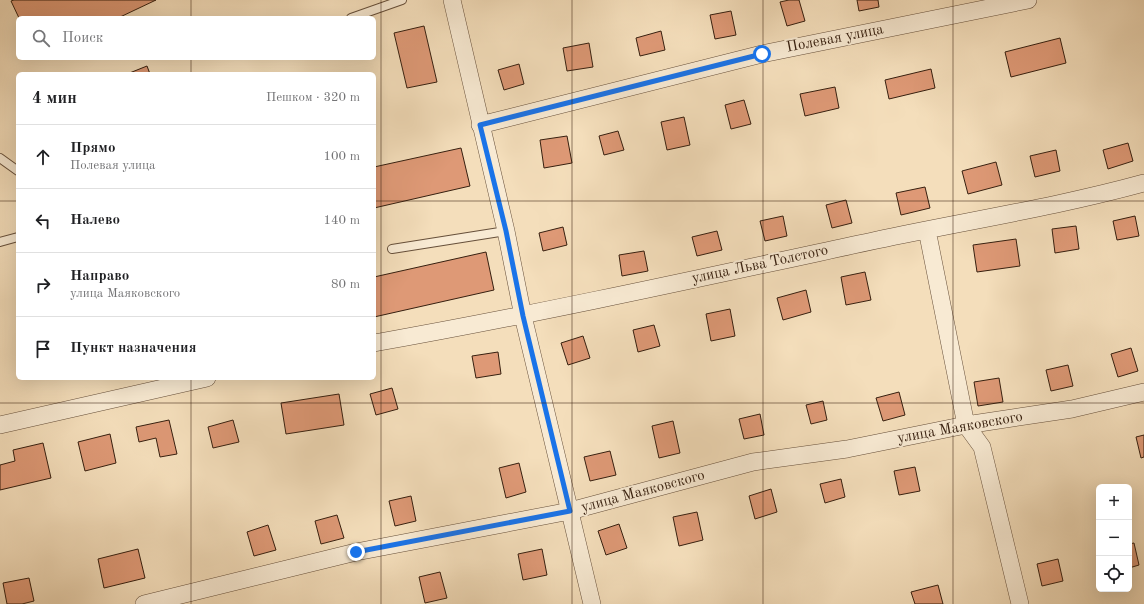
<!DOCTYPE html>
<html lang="ru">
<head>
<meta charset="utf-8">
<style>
	body { margin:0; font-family:"Old Standard TT",serif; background:#f2f2f2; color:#202124 }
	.controls { position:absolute; right:12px; bottom:12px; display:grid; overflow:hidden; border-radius:6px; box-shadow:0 4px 16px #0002 }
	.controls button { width:36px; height:36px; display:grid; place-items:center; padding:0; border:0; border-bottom:1px solid #e0e0e0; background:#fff; color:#202124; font:20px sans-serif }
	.stop { position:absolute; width:12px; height:12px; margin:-9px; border:3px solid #1a73e8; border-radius:50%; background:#fff }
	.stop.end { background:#1a73e8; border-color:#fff; box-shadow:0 1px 4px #0008 }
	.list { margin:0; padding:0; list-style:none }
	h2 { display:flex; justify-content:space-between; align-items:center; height:52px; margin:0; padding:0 16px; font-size:17px }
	h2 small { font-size:13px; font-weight:400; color:#757577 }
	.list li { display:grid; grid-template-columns:26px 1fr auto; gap:12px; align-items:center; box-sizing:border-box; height:64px; padding:0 16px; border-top:1px solid #e0e0e0 }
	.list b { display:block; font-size:15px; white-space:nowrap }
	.list p { margin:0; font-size:13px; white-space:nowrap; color:#757577 }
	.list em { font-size:13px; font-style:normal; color:#757577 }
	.icon { flex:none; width:22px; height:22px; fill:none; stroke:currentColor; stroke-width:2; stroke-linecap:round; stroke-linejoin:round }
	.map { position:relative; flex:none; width:1144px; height:604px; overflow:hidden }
	.search { position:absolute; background:#fff; box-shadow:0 4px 16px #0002; left:16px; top:16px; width:360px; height:44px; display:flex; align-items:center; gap:10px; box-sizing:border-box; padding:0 14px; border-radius:6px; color:#757577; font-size:15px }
	.panel { position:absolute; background:#fff; box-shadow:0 4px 16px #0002; left:16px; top:72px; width:360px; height:308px; border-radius:6px }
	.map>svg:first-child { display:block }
	.building { fill:#de9976; stroke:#361f0f }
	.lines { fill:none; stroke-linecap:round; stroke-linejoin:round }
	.lane-casing { stroke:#664f3a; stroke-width:10 }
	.street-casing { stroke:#664f3a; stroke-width:18 }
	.lane { stroke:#f8ead3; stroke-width:8 }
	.street { stroke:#f8ead3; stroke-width:17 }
	.route { stroke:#1a73e8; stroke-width:5 }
	.grid { fill:none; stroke:#361f0f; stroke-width:1; stroke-opacity:0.55 }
	.labels { text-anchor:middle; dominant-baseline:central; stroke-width:4; stroke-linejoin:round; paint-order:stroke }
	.street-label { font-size:15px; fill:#361f0f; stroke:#f8ead3 }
</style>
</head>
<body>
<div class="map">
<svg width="1144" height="604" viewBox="0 0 1144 604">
	<rect width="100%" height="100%" fill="#f4debb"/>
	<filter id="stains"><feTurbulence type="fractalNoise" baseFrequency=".005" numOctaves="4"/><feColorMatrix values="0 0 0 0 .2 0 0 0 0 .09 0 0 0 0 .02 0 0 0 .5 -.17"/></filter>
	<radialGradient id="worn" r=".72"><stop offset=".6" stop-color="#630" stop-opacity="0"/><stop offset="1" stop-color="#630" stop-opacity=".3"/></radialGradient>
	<path class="building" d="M14,0H156L118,18H19L11,1Z
		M789,0H799L805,21L787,26L780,2Z
		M857,0H878L879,7L859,11Z
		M731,11L736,35L715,39L710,15Z
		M424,26L437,82L407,88L394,33Z
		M661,31L665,50L640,56L636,38Z
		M1060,38L1066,63L1011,77L1005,52Z
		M589,43L593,67L567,71L563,48Z
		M519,64L524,84L504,90L498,70Z
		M147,66L150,74H127Z
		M931,69L935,88L889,99L885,80Z
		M835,87L839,108L805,116L800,94Z
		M744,100L751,124L731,129L725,105Z
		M684,117L690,145L667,150L661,122Z
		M618,131L624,150L604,155L599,136Z
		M567,136L572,163L544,168L540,140Z
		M1128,143L1133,161L1108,169L1103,150Z
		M461,148L470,186L374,208V167Z
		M1056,150L1060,171L1035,177L1030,156Z
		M996,162L1002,185L968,194L962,171Z
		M925,187L930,208L901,215L896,193Z
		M846,200L852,223L832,228L826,205Z
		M783,216L787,236L765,241L760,221Z
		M1135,216L1139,236L1117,240L1113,221Z
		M1076,226L1079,249L1055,253L1052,229Z
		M563,227L567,245L543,251L539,233Z
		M717,231L722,250L697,256L692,237Z
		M1016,239L1020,266L977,272L973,245Z
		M644,251L648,271L622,276L619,255Z
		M486,252L494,290L374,317V277Z
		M865,272L871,300L846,305L841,277Z
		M806,290L811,312L783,320L777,298Z
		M730,309L735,336L711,341L706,314Z
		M654,325L660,346L638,352L633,330Z
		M583,336L590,358L568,365L561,343Z
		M1131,348L1138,371L1118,377L1111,354Z
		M498,352L501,374L476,378L472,356Z
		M1068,365L1073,386L1051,391L1046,370Z
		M999,378L1003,402L978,406L974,382Z
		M392,388L398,409L376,415L370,394Z
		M899,392L905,415L883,421L876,398Z
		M339,394L344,425L286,434L281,403Z
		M823,401L827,420L811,424L806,405Z
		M760,414L764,435L744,439L739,419Z
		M169,420L177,454L160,457L156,438L139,442L136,427Z
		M233,420L239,442L213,448L208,427Z
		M673,421L680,453L659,458L652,426Z
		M110,434L116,463L85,471L78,442Z
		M1144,435V457L1141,458L1136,437Z
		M43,443L51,478L0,490V465L15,461L13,450Z
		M610,451L616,475L590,481L584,457Z
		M519,463L526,492L506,498L499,468Z
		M915,467L920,491L899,495L894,471Z
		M841,479L845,497L825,503L820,484Z
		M771,489L777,512L755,519L749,496Z
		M411,496L416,521L395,526L389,501Z
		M697,512L703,540L679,546L673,517Z
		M337,515L344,538L321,544L315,521Z
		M619,524L627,548L606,555L598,531Z
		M268,525L276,550L254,556L247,532Z
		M1134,543L1139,565L1129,568V544Z
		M138,549L145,578L104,588L98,559Z
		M542,549L547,575L523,580L518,554Z
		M1058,559L1063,581L1042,586L1037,564Z
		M440,572L447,598L425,603L419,577Z
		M29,578L34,601L22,604H7L3,583Z
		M938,585L943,604H915L911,592Z"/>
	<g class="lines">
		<g class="lane-casing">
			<path id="lane" d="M351,18L402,0
				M0,158L18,171
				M0,242L18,237
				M392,249L506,231"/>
		</g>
		<g class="street-casing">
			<path id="street" d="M452,0L506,231L523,316L592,604
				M480,125L762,54L1028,0
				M927,230L966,425L982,447L1020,604
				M374,343C543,313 710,276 877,240C966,221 1057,207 1144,183
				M0,425L207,378
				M144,604L356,552L570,511L753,462L847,449L966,425L1072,409L1144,392"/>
		</g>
		<use href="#lane" class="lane"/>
		<use href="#street" class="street"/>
	</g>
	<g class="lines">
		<path class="route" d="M356,552L570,511L523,316L506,231L480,125L762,54"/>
	</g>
	<path class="grid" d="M191,0V18M381,0V604M572,0V604M763,0V604M953,0V604M191,58V74M0,201H18M374,201H1144M191,378V604M0,403H1144"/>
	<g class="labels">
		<g class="street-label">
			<text transform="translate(835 39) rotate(-11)">Полевая улица</text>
			<text transform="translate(760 265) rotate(-12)">улица Льва Толстого</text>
			<text transform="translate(960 428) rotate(-10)">улица Маяковского</text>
			<text transform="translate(643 492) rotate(-15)">улица Маяковского</text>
		</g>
	</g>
	<rect width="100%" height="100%" filter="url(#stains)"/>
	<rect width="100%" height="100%" fill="url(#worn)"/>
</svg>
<div class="controls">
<button>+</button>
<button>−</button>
<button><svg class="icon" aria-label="locate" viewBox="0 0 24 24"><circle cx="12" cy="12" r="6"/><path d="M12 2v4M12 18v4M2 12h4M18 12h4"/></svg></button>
</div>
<div class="stop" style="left:762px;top:54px"></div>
<div class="stop end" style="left:356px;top:552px"></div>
<div class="search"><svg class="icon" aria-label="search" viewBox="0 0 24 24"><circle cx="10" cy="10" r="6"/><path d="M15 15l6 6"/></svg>Поиск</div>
<section class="panel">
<h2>4 мин<small>Пешком · 320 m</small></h2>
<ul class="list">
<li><svg class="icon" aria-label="ahead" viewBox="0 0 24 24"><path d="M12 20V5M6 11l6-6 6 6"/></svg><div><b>Прямо</b><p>Полевая улица</p></div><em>100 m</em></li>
<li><svg class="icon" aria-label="left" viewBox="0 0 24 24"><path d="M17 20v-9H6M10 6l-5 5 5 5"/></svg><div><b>Налево</b></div><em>140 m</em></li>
<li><svg class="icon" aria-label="right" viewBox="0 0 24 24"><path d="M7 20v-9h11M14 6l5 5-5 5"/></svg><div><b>Направо</b><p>улица Маяковского</p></div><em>80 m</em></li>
<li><svg class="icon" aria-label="arrive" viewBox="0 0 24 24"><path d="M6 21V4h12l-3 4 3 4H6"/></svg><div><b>Пункт назначения</b></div></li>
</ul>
</section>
</div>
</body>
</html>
